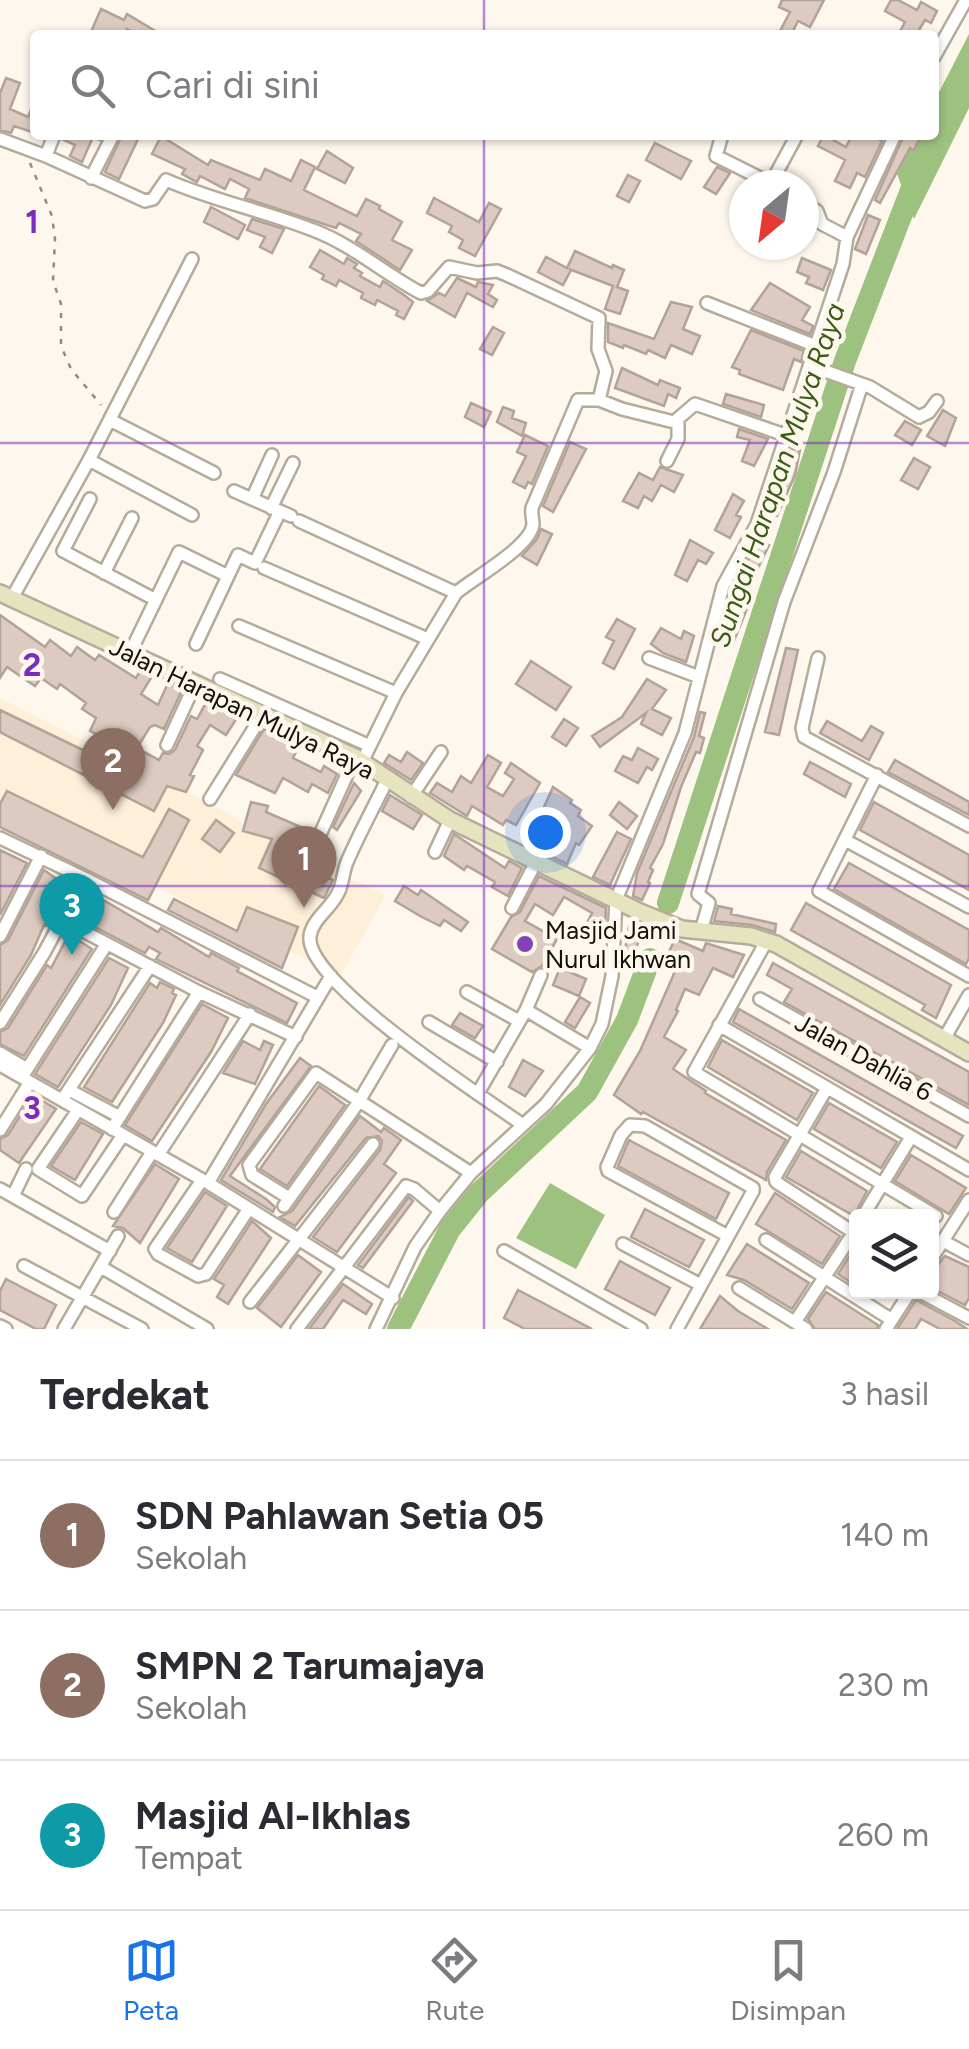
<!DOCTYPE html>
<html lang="id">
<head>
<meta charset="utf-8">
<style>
	body { margin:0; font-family:Figtree,sans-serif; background:#f2f2f3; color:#2b2b33 }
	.controls { position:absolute; right:30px; bottom:30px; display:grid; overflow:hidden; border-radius:10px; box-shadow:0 2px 8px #0004 }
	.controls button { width:90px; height:90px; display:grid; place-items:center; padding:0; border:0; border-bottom:2px solid #e1e1e2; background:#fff; color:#2b2b33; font:50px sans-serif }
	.compass { position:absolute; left:729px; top:170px; width:90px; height:90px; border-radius:50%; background:#fff; box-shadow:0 2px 8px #0004; rotate:209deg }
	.you { position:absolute; left:545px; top:832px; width:35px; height:35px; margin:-25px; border:8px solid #fff; border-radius:50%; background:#1a73e8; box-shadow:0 0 0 15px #1a73e833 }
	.badge { display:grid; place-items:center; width:65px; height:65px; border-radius:50%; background:#1a73e8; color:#fff; font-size:32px; font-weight:700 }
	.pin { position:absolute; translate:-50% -82px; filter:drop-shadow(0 2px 5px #0008) }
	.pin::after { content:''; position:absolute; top:52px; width:35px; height:30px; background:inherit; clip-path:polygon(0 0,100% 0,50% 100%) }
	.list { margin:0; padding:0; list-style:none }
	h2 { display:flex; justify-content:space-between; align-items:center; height:130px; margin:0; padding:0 40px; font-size:42px }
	h2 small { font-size:32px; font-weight:400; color:#7c7c81 }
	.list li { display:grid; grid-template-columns:65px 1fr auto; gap:30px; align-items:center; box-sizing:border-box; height:150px; padding:0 40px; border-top:2px solid #e1e1e2 }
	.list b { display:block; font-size:38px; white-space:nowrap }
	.list p { margin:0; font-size:32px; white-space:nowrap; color:#7c7c81 }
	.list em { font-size:32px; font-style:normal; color:#7c7c81 }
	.icon { flex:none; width:55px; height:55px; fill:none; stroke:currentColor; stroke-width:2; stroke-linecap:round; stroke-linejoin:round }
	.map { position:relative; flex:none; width:969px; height:1329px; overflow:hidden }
	.search { position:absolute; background:#fff; box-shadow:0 2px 8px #0004; left:30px; right:30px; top:30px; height:110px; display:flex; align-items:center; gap:25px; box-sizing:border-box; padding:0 35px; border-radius:10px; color:#7c7c81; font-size:38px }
	.sheet { height:580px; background:#fff }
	nav { display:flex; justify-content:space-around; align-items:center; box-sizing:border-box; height:140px; border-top:2px solid #e1e1e2; background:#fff; font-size:28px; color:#7c7c81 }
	nav a { display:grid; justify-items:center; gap:5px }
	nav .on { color:#1a73e8 }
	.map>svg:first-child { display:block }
	.built { fill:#feefd8 }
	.water { fill:#9dc17e }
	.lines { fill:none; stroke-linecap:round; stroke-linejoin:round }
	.river { stroke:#9dc17e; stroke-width:22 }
	.building { fill:#ddcbc1; stroke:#b3a298; stroke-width:2.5 }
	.street-casing { stroke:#b5ab9b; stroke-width:16 }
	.secondary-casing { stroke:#b5ab9b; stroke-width:20 }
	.path { stroke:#908b83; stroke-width:2.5; stroke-dasharray:5 8; stroke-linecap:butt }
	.street { stroke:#fff; stroke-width:11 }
	.secondary { stroke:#e6e4bf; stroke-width:15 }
	.grid { fill:none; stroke:#7b2cbf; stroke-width:2.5; stroke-opacity:0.55 }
	.poi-dot { fill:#8442b7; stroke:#fef7ed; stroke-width:4 }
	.labels { text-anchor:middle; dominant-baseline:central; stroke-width:9; stroke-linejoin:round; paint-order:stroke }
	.street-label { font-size:25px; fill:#14110b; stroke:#fef7ed }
	.poi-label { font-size:25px; fill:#14110b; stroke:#fef7ed; text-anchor:start }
	.water-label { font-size:28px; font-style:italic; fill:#3b5c17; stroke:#fef7ed }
	.grid-label { font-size:32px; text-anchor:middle; font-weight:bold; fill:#7b2cbf; stroke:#fef7ed; stroke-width:9; stroke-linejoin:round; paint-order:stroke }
</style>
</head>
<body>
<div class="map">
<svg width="969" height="1329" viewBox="0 0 969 1329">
	<rect width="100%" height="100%" fill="#fef7ed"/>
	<path class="built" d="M0,698L226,812L263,838L386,895L341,975L223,921L0,807Z"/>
	<path class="water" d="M969,34V108L914,219L897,174L917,135H934V102Z
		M550,1183L605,1215L576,1269L516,1238Z"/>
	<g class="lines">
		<path class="river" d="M668,903L845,361L918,172
			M398,1329L450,1229L479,1193L587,1092L627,1020L650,959"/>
	</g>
	<path class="building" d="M782,0H824L810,27L798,21L791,35L780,31L790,12L779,7Z
		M891,0H898L917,10L921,2L937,11L931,23L925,20L916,35H898L905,22L885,11Z
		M101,9L124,20L127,14L162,35H138L127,29L124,35H97L91,32Z
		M6,78L20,83L10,109L28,117L35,100V133L14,126L11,133L0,130V93Z
		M63,135H102L100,140L93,137L82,162L70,156L75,145L62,139Z
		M122,135H140L119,179L105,172Z
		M824,135L846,147L852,135H870L882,141L865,177L857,173L850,188L835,181L845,160L818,146Z
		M904,135H921L914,150L910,148L880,203L875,200Z
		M161,136L208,165L211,160L260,180L265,169L291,181L301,160L315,167L304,190L357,216L366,199L380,206L379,209L402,222L392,240L412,250L400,270L356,241L361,234L339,223L336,228L245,198L249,189L230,179L225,189L200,176L197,182L182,174L185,169L152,154Z
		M655,143L691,161L681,179L646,160Z
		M327,151L353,168L345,183L317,169Z
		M717,167L730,173L716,194L704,187Z
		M628,175L640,181L629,202L617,196Z
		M434,198L479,222L489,203L501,209L475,256L459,248L463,240L449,232L452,226L427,213Z
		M211,207L245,225L238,239L204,222Z
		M868,215L880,220L866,254L855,249Z
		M252,219L284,229L272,253L260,247L265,237L247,230Z
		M320,250L344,264L347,258L357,264L354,268L362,273L360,276L380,287L383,281L404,295L413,302L404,319L396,315L398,311L377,300L375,305L361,298L363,293L339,280L336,286L322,279L324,275L310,267Z
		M575,251L612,268L613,265L624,270L617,287L628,291L620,314L605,309L613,286L569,269L571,270L563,285L538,272L546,257L567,268Z
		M802,258L831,270L823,290L806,283L809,277L797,272Z
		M457,278L476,287L478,282L493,285L488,294L497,300L493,307L467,293L455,317L427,301L439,293L445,296Z
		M770,283L810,307L802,320L813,326L810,334L751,310Z
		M671,302L692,307L683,329L700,336L692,354L671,345L665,358L648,350L646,354L624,345L623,348L608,342V323L654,339Z
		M493,327L504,333L492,355L480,349Z
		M751,330L804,351L801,362L794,359L783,390L739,374L740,370L732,367Z
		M622,368L658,385L660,380L680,388L676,398L668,394L664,406L615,388Z
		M726,394L764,405L761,417L723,404Z
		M471,403L491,412L484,427L465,417Z
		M503,407L514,411L512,418L526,423L522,436L497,422Z
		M943,410L956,418L945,446L927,436Z
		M905,421L921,430L912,445L895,435Z
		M739,429L768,439L754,466L742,461L750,440L737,437Z
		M525,435L548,446L532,484L528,482L525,488L513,482L526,456L517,452Z
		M570,442L586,449L553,512L543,506Z
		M792,448L800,450L795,475L777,516L770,514Z
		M914,458L930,467L918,489L901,480Z
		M660,467L683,475L674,492L661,485L652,501L644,496L638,508L623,501L639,473L653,480Z
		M733,494L744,501L736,515L741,517L730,538L715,530Z
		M541,529L552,534L537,565L522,556L537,539Z
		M690,540L713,553L706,564L698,560L687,581L675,575Z
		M759,540L769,545L744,598L750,601L732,646L722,642L731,620L726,618L728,604L732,589Z
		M0,615L45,647L50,640L71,656L77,647L95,660L99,655L136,678L140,671L151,678L141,694L158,705L168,683L182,690L164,729L155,725L150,727L137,748L159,760L163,753L169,754L175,750L191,716L197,719L207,701L237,718L226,735L210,725L197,746L203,750L190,775L194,776L186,792L167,786L154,811L0,732V710L89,753L98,735L90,731L96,718L82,709L86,703L60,684L57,689L41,678L35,686L7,667L0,678Z
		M617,619L635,629L614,669L603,663L614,641L606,637Z
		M661,628L681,639L684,631L694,636L686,662L663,653L651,644Z
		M786,648L798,650L779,735L765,732Z
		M531,661L571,687L556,710L516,684Z
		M647,679L666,690L652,709L671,718L662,735L641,724L646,713L600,747L592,736L622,717Z
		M700,712L705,713L699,736L704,738L700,753L696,752L681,787L663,844L650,868L653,870L648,882L650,883L642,900L633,896L637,873L694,737Z
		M564,719L578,728L566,746L552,737Z
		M827,721L862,741L871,726L883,733L869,760L820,733Z
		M264,729L298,748L293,758L321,772L324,766L337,774L328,793L312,784L308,792L283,778L275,793L236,775Z
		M638,748L658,759L652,770L647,767L638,783L615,771L623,756L632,760Z
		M407,752L423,763L411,780L384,763L389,755L401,762Z
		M488,755L501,763L487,787L503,796L514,779L505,773L511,763L540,783L516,825L506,820L503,825L472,806L467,816L430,793L437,783L452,792L461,776L471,783Z
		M895,760L969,802V815L888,772Z
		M810,762L851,784L845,797L804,774Z
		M354,783L361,791L337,830L333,827Z
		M553,787L572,800L570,803L581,810L578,816L592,826L579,845L576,843L567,864L527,845Z
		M7,791L143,857L169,809L189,820L148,900L0,827V804Z
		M390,795L422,815L413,829L382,811Z
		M251,802L268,806L266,812L303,828L291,861L333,880L324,898L259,868L272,839L243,831Z
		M619,802L637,816L627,829L610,815Z
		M874,802L969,855V890L860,830Z
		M216,820L234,833L220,852L202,839Z
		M617,832L631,839L610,885L593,877Z
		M454,834L505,868L509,861L522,868L508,896L492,887L495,882L467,866L464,870L444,856Z
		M0,850L27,863L0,915Z
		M849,863L969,930V958L966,964L834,889Z
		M44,870L62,883L52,902L57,905L46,926L44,925L31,955L0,1005V945L8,940Z
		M539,876L606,908L605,926L602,924L599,930L587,923L592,913L564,897L553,915L535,904L525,921L557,939L542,966L532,972L492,949L511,917L520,912Z
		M404,886L418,895L421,890L468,922L461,931L444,920L440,926L420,916L395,901Z
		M88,891L158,932L161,928L209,957L211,953L239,968L237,971L297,1003L287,1023L156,959L160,953L149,947L145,953L74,916Z
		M174,899L237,931L247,907L298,927L282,968L168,910Z
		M806,903L951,985L936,1018L922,1010L925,1005L791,930Z
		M718,906L732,909L731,914L776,924L775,932L752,925L714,921Z
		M629,926L642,929L630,970L622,968Z
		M69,934L92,949L24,1056L0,1044V1032L8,1028L47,965L51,968Z
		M675,939L703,951L706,943L744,955L733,977L713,968L699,995L685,989L676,1010L678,1011L664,1037L686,1050L673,1069L706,1091L705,1093L786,1140L767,1172L766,1180L643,1112L641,1114L614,1095L640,1051L673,976L678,961L667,956Z
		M109,958L128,968L111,1005L58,1087L35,1074Z
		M773,963L969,1072V1105L784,1002L792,989L767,975Z
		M560,968L586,979L579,996L553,985Z
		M160,982L174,989L172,993L176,995L163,1023L112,1102L84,1087L150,983L157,988Z
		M580,997L590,1003L575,1028L565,1022Z
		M202,1004L228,1018L211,1052L152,1141L125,1125Z
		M739,1009L963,1136L956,1148L733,1022Z
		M460,1013L483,1026L475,1038L452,1025Z
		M722,1040L813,1093L797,1120L708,1067Z
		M243,1041L260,1050L264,1041L273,1045L255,1084L223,1073Z
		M300,1058L311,1066L230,1176L266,1199L275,1207L273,1212L221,1180L266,1104Z
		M523,1060L543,1071L525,1096L509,1087Z
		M319,1086L345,1105L287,1186L260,1169Z
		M33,1095L56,1109L19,1163L0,1150V1139L8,1135Z
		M829,1103L897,1142L881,1168L814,1129Z
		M360,1116L381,1132L384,1128L401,1140L384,1164L396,1173L337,1252L313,1237L380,1150L382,1141L378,1136L366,1138L295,1226L280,1217L292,1211Z
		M81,1122L103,1134L75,1180L51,1166Z
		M629,1140L729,1193L716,1219L618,1166Z
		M801,1151L867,1191L854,1216L786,1177Z
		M911,1155L966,1188L949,1214L895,1181Z
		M155,1164L179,1179L140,1243L123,1228L113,1226Z
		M205,1192L227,1206L192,1262L167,1248Z
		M775,1193L840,1236L822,1264L756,1224Z
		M409,1197L413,1201L363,1268L358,1265Z
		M645,1209L704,1240L689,1267L631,1237Z
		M252,1221L271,1238L228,1304L217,1297L224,1285L214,1279Z
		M747,1244L809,1283L792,1309L744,1280L727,1275Z
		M856,1246V1286L838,1274Z
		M298,1255L321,1272L281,1327L257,1308Z
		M945,1256L969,1267V1298L965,1305L932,1288V1267L937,1266Z
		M620,1261L670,1288L655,1315L605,1289Z
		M6,1279L56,1305L44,1329H36L0,1310V1291Z
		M343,1284L372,1304L366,1314L343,1300L323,1329H309Z
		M518,1290L543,1303L592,1329H525L504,1318Z
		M826,1292L878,1325L877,1329H815L808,1319Z
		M720,1296L738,1311L768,1329H700Z
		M916,1300L955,1321L967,1329H940L921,1319L915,1329H897Z"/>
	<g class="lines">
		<g class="street-casing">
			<path id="street" d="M934,57L966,0
				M722,135L716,156L774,185
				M0,139L46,156L145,201L153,199L166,180C214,201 265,211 313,230C351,244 385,274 421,293L428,291L449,267L477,273L497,271L507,275L599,318L598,349L606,371L599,400L622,409L674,422L695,404L785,435
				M46,156L54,135
				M91,178L113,135
				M771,183L797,135
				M804,203L817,211L822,224L847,237
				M707,303L816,346
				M809,369L828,372L870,387L919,417L929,412L937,401
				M110,420L214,473
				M89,460L192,515
				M667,461L678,439V420
				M234,491L291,516
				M90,499L63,551L156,600
				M252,499L272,455
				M271,508L293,463
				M299,521L456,593L396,693L362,762
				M264,568L428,639
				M104,573L132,518
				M456,593C472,579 531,547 533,524C533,519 531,514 532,508L578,400H599
				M12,598L89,460L192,259
				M239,626L396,693
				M196,644L238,555L255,563L280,511
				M130,653L179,552L228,576
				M649,658L699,677
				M818,658L802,728L804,737L969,826
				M220,679L370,746
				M167,745L195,684
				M877,775L819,891L969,976
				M387,780C374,807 359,834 347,862C343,872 343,882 339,891C333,907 312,919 310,936C304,982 485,1098 523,1125
				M411,797L441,752
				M210,799L263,714
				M0,838L84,878
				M845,840L969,907
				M313,850L355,757
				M435,852L450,820
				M512,908L537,860
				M62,920L199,992L296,1037
				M701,931L709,903L698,894L784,602L834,472L862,384
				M0,936L41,856
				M767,940L694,1072L936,1216
				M467,992L519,1021
				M760,999L969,1116
				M526,1010L590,1048
				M429,1022L497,1062
				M0,1023L44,953L84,878L317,997
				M719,1025L969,1170
				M944,1039L969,995
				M0,1053L27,1069
				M0,1065L208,1183L393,1298
				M22,1077L106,945
				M827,1088L775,1177L776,1182L856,1234
				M71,1091L120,1117
				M478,1093L526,1010L541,975
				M62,1100L150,966
				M78,1110L38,1169L82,1196L123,1135
				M112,1129L199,992
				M0,1130L30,1082
				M158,1155L250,1014
				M202,1180L155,1249L158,1254L198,1276L206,1274L248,1210
				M208,1183L331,976
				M0,1189L110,1251
				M13,1196L26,1169
				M289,1198L252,1175L249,1165L316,1073L471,1173
				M284,1206L358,1103L392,1045
				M114,1212L152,1152
				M863,1216L911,1137
				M766,1240L892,1320
				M943,1241L969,1255
				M623,1244L701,1285
				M504,1251L641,1329
				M932,1258L969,1200
				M24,1266L142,1329
				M101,1267L207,1329
				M739,1288L806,1329
				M920,1292L969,1318
				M250,1302L373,1144
				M795,1322L856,1229
				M0,1326L6,1329
				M64,1329L118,1236
				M297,1329L406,1186L414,1189L440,1211
				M376,1329L415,1247L440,1211L471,1173L546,1104L590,1048L602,1024L612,976L616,900L685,733L723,586L757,524L843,264L847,237L895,135
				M677,1329L753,1191V1188L645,1126L630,1125L621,1135L607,1167L608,1171L728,1236
				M886,1329L910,1292"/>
		</g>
		<g class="secondary-casing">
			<path id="secondary" d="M0,593L355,757L450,820L640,912L682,929L751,936L776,944L969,1053"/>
		</g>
		<path class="path" d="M30,163L52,216L55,239L53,281L61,304V346L71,369L101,405"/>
		<use href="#street" class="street"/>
		<use href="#secondary" class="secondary"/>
	</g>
	<path class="grid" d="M484,0V35M484,135V1329M0,443H969M0,886H969"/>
	<circle class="poi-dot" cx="525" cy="944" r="10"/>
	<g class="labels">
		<g class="street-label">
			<text transform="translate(242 708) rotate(26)">Jalan Harapan Mulya Raya</text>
			<text transform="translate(864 1057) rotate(29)">Jalan Dahlia 6</text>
		</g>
		<g class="poi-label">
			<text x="545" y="930">Masjid Jami<tspan x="545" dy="29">Nurul Ikhwan</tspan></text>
		</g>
		<g class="water-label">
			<text transform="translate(777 475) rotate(-71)">Sungai Harapan Mulya Raya</text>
		</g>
	</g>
	<g class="grid-label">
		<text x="32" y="233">1</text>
		<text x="32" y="676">2</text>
		<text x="32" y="1119">3</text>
	</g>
</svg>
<div class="controls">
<button><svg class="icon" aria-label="layers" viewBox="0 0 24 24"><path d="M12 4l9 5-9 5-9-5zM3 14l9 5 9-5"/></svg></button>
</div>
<svg class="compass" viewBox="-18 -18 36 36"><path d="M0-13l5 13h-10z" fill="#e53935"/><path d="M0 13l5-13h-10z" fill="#7c7c81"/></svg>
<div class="you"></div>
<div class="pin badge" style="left:304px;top:908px;background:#8d6e63">1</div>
<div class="pin badge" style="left:113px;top:810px;background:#8d6e63">2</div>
<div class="pin badge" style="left:72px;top:955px;background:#0f9aa8">3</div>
<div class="search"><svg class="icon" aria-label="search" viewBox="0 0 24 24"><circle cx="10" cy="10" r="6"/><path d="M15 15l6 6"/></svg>Cari di sini</div>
</div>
<section class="sheet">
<h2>Terdekat<small>3 hasil</small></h2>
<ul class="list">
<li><span class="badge" style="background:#8d6e63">1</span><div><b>SDN Pahlawan Setia 05</b><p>Sekolah</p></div><em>140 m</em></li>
<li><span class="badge" style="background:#8d6e63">2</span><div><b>SMPN 2 Tarumajaya</b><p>Sekolah</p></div><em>230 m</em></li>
<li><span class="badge" style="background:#0f9aa8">3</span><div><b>Masjid Al-Ikhlas</b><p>Tempat</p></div><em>260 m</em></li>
</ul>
</section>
<nav>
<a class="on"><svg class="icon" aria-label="map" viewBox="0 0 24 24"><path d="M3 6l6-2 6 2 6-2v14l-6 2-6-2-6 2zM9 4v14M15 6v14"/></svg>Peta</a>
<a><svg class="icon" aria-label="directions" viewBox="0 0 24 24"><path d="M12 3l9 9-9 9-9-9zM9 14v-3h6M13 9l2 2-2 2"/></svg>Rute</a>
<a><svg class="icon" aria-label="saved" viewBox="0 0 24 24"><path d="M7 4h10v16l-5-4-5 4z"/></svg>Disimpan</a>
</nav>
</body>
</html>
